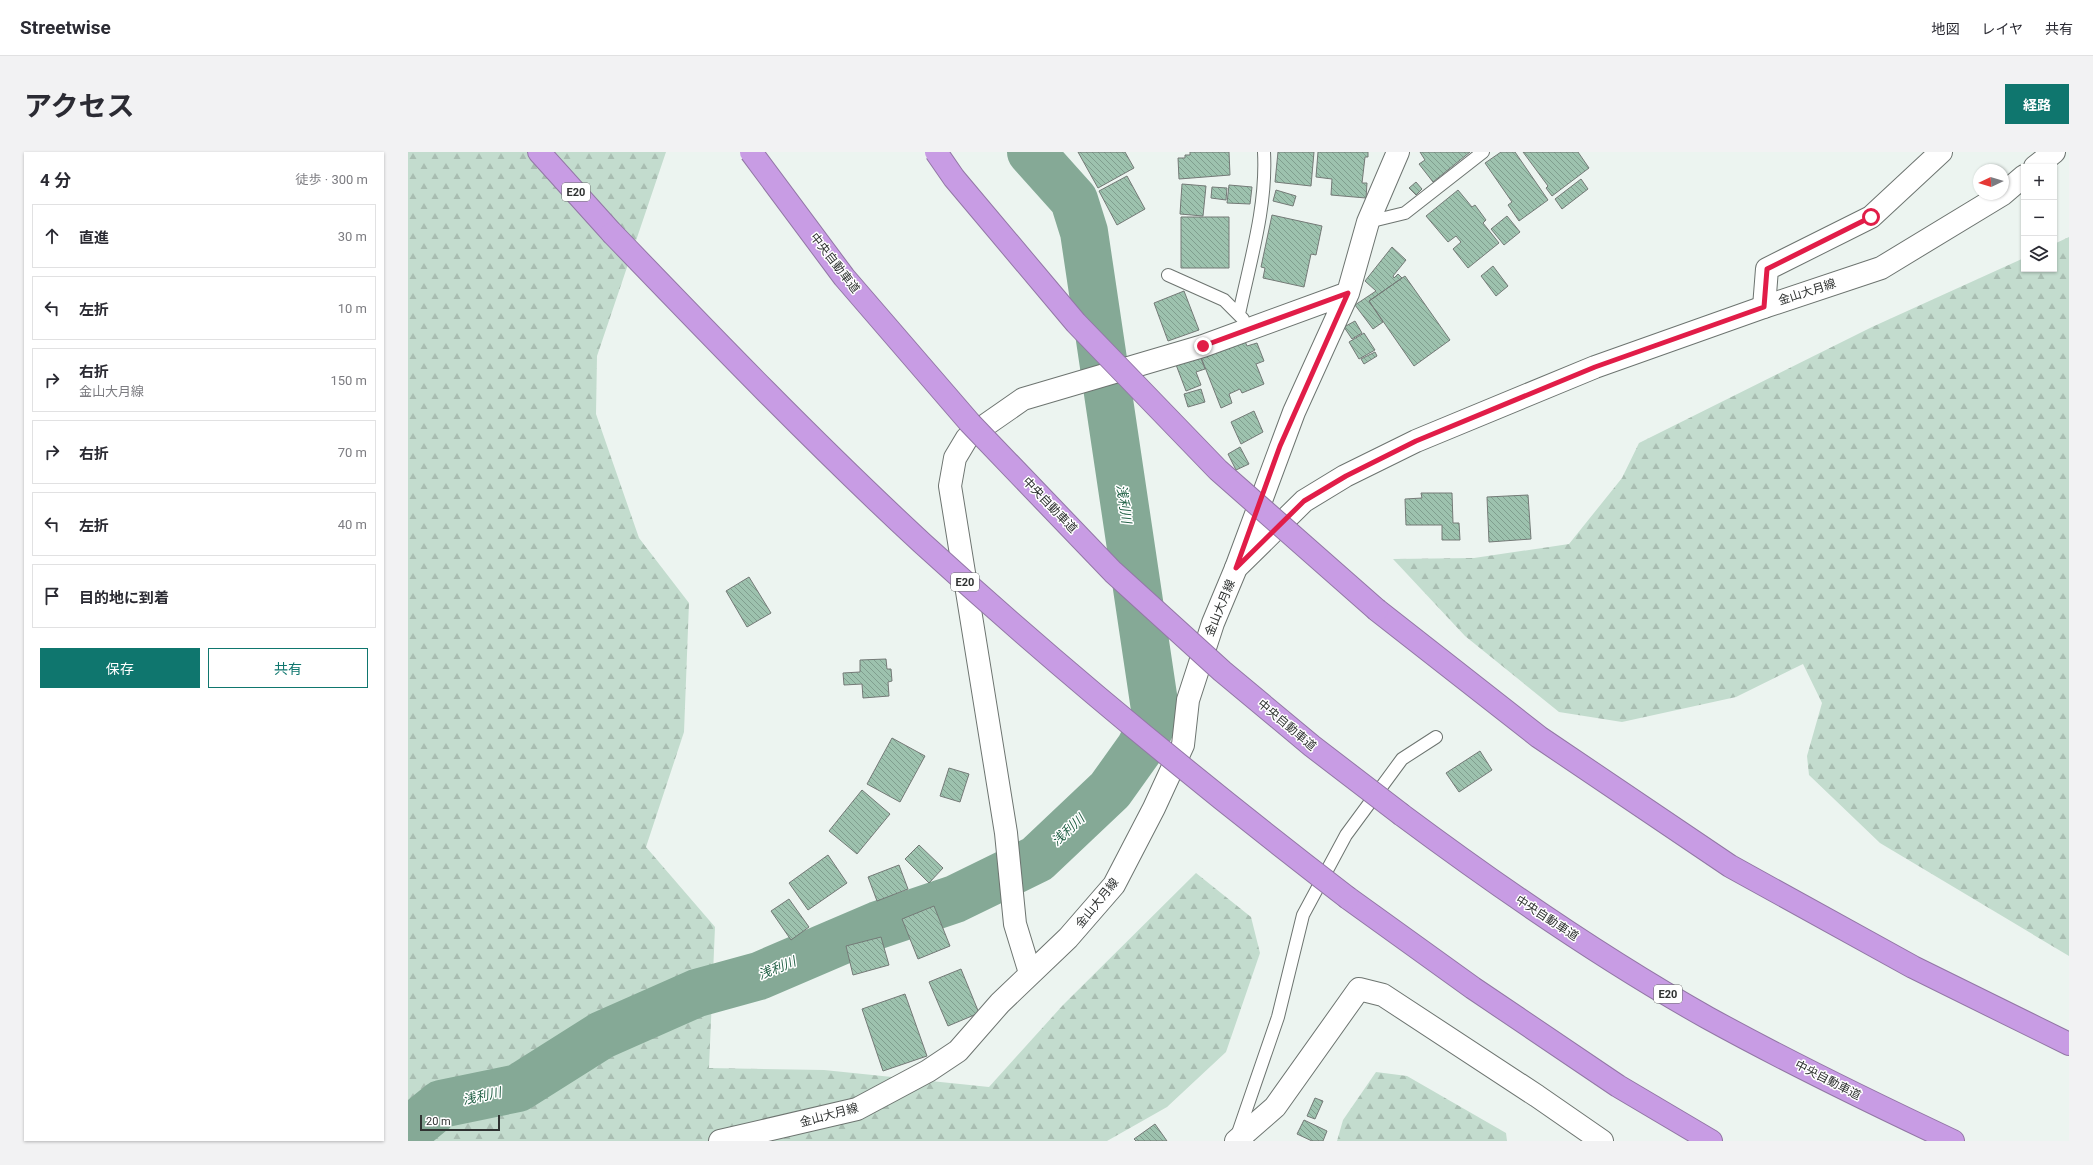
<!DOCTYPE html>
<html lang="ja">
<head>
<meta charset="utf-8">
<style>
	body { margin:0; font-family:Roboto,"Noto Sans JP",sans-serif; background:#f2f2f3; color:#2b2b33 }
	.controls { position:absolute; right:12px; top:12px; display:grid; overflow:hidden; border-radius:0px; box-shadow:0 1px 3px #0004 }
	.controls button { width:36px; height:36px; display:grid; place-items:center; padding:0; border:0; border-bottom:1px solid #e1e1e2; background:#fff; color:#2b2b33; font:20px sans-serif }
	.compass { position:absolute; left:1565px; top:12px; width:36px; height:36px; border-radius:50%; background:#fff; box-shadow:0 1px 3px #0004; rotate:266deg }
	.scale { position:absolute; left:12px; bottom:10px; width:80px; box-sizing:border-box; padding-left:4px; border:2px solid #2f3231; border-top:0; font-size:11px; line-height:14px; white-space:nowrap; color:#2f3231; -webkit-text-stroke:3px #fff; paint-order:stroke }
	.stop { position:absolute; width:12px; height:12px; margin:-9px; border:3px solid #e11d48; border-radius:50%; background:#fff }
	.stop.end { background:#e11d48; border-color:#fff; box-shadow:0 1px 4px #0008 }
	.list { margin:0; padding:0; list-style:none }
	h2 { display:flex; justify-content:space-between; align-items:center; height:52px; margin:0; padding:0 16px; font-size:17px }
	h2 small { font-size:13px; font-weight:400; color:#7c7c81 }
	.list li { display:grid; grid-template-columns:26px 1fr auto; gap:12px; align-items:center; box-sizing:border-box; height:64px; margin:0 8px 8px; padding:0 8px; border:1px solid #e1e1e2; border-radius:0px }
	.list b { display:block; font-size:15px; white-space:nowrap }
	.list p { margin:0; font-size:13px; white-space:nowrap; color:#7c7c81 }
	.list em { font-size:13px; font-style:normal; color:#7c7c81 }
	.actions { display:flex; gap:8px; padding:12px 16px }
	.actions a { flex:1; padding:9px 0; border:1px solid #0f766e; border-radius:0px; text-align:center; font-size:14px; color:#0f766e }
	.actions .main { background:#0f766e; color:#fff }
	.icon { flex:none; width:22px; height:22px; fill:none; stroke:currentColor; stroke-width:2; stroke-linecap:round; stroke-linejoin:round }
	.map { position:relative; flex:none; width:1661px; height:989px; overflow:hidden; border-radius:0px }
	header { display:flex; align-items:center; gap:24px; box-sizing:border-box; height:56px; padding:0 20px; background:#fff; border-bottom:1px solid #e1e1e2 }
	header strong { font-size:19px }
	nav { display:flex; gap:22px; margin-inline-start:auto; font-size:14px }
	.intro { display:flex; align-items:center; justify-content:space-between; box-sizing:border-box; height:96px; padding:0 24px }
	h1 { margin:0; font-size:28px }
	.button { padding:10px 18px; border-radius:0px; background:#0f766e; color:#fff; font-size:14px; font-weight:700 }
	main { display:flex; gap:24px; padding:0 24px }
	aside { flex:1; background:#fff; border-radius:0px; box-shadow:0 1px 3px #0004 }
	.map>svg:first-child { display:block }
	.forest { fill:url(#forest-firs) }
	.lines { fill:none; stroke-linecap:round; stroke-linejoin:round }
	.river { stroke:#85a996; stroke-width:48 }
	.building { fill:url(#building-back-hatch); stroke:#747a77 }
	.service-casing { stroke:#6d7470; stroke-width:14 }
	.minor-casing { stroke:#6d7470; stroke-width:24 }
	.secondary-casing { stroke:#6d7470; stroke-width:24 }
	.motorway-casing { stroke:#9277a5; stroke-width:24 }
	.service { stroke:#fff; stroke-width:12 }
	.minor { stroke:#fff; stroke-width:22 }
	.secondary { stroke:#fff; stroke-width:22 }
	.motorway { stroke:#c89ce4; stroke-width:22 }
	.motorway-bridge-casing { stroke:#9277a5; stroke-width:24; stroke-linecap:butt }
	.motorway-bridge { stroke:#c89ce4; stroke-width:22 }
	.route { stroke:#e11d48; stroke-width:5 }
	.labels { text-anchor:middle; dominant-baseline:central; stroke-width:3; stroke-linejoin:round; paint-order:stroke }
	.shield { fill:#fff; stroke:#6d706f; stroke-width:1 }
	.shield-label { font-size:11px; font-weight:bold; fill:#2f3231 }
	.street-label { font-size:12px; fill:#2f3231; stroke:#fff }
	.water-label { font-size:13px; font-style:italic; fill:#226146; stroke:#fff }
</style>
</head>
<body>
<header>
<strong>Streetwise</strong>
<nav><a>地図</a><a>レイヤ</a><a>共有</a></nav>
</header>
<div class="intro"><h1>アクセス</h1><a class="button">経路</a></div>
<main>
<aside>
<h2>4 分<small>徒歩 · 300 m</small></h2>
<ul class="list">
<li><svg class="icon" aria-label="ahead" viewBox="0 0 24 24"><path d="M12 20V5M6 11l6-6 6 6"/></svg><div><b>直進</b></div><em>30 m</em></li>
<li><svg class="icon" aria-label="left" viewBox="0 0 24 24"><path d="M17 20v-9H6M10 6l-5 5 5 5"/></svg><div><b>左折</b></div><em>10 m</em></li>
<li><svg class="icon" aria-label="right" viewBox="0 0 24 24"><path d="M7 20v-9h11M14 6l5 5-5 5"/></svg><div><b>右折</b><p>金山大月線</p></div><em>150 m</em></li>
<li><svg class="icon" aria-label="right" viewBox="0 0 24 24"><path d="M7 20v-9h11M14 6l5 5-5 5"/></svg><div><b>右折</b></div><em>70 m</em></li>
<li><svg class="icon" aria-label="left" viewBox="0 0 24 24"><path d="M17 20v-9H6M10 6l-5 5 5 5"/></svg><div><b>左折</b></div><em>40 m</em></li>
<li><svg class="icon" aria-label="arrive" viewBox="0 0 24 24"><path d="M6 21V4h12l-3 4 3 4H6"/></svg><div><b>目的地に到着</b></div></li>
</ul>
<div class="actions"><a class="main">保存</a><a>共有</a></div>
</aside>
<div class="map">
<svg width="1661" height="989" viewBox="0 0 1661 989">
	<defs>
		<pattern id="forest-firs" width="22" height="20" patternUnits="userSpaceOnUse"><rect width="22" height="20" fill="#c3dcce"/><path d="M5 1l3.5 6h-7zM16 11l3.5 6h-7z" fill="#a8bdb1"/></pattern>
		<pattern id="building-back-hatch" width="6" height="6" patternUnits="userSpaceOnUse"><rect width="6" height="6" fill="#9dc2ae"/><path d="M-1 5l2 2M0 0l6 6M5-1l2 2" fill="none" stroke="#809e8e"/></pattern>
	</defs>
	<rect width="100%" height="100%" fill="#ecf4f0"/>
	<path class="forest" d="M0,0H258L189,204L188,262L231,386L281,451L276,580L238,695L307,775L301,916L416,918L581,935L655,853L788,721L843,765L852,801L818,900L759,955L699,989H0Z
		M1661,85V804L1472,691L1401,623L1399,604L1414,551L1395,512L1328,545L1214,570L1151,560L1057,484L985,407L1066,406L1161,392L1214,326L1231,291L1464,175L1616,106V117H1646V92Z
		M968,920L999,924L1098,981L1099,989H929L935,968Z"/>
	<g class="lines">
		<path class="river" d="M0,979L33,952L110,936L194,883L289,841L351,824L470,773L547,747L629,707L702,638L732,596L745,570L747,557L676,80L666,48L623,0"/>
	</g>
	<path class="building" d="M670,0H717L726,16L690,36Z
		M782,0H821L822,23L771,27L770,6H777V3H782Z
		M870,0H906L903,34L867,30Z
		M910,0H960V5H957L954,31H959L958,46L923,43L924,27L908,25Z
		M1012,0H1062L1025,30L1011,12L1017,8Z
		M1093,0H1107L1140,48L1111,69L1100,53L1104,50L1077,11Z
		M1115,0H1170L1181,16L1144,44L1138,36L1140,34Z
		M719,24L737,57L709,73L691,39Z
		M1173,27L1180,37L1154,57L1147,47Z
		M1008,30L1014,37L1008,43L1001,36Z
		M774,32L798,34L795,64L772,62Z
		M821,33L844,35L842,52L819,51Z
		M804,35L819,36L818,48L803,46Z
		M868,38L888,44L885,54L865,49Z
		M1050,38L1064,55L1067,53L1078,68L1075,71L1091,91L1060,116L1045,97L1053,90L1048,84L1040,90L1018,64Z
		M864,63L914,74L908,103L903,102L896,135L855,126L857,116L853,115Z
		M1099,64L1112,80L1096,93L1083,77Z
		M773,65H821V116H773Z
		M984,95L998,108L985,124L986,126L990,122L994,126L961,149L975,170L965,177L947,153L968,139L957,129Z
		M1085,114L1100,134L1088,144L1073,124Z
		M997,124L1042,188L1006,214L961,149Z
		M776,139L791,178L760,189L746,151Z
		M947,169L954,181L944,187L936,175Z
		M956,181L967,198L951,207L941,190Z
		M836,187L839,194L849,191L856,209L848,212L856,232L834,241L832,237L821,242L824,251L813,256L791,200Z
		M967,200L969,204L956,212L953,207Z
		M791,201L797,217L788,220L793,233L778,239L767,210Z
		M793,237L797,250L780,255L776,242Z
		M846,259L855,280L833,292L823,270Z
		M832,295L841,312L828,318L820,302Z
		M1013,341H1044L1045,371H1051L1052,388H1034V373H998L997,347L1014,346Z
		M1120,343L1123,387L1081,390L1079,345Z
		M341,425L363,461L339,475L318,439Z
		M478,507L479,517H483L484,529L480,530L481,544L455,546L454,532L436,533L435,521L452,520V508Z
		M484,586L517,604L492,650L459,632Z
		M1072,599L1084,618L1051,640L1038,621Z
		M541,616L561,622L552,650L532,644Z
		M454,638L482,662L449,702L421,679Z
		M511,693L535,716L521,731L497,707Z
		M420,703L439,731L400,758L381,731Z
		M491,713L500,737L469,749L460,725Z
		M381,747L401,775L383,788L363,759Z
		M526,754L542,794L510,807L494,767Z
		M473,785L481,813L445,823L438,794Z
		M553,817L571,861L540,874L521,830Z
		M497,842L519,904L475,919L454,857Z
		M907,946L915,949L907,967L899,964Z
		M896,968L919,979L915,989H904L889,982Z
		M747,972L759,989H728L726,987Z"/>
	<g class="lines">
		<g class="service-casing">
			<path id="service" d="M960,70L997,61L1075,0
				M760,123L816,148L835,167
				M831,162C842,109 859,55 856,0
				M829,984L870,865L895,763L938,683L994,607L1028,585"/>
		</g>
		<g class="minor-casing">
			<path id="minor" d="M1356,155L1359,117L1463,65L1533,0
				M828,416L886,260L940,141L960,70L990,0
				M622,821L607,772L598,681L542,334L547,306L559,286L615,247L795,194L940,141
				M828,989L867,955L951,837L975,843L1129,944L1194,989"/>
		</g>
		<g class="secondary-casing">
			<path id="secondary" d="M1627,15L1646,0
				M1595,42L1616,24
				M312,989L449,957L520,919L550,899L592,851L660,786L706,733L746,656L775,593L780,548L805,471L828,416L896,349L937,324L1008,289L1187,215L1356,155L1473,116L1595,42"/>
		</g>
		<g class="motorway-casing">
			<path id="motorway" d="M131,0L204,81
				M969,458L1131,585L1322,714L1505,815L1661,892
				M994,663C1092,736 1193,806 1300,866C1380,910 1462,950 1545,989
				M940,746L1065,836L1210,934L1303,989"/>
		</g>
		<use href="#service" class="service"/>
		<use href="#minor" class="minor"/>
		<use href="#secondary" class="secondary"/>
		<use href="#motorway" class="motorway"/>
		<g class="motorway-bridge-casing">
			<path id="motorway-bridge" d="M343,0L436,125L562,271L705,420L814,519L904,594L994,663
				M528,0L546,26L668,171L810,318L969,458
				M204,81C305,186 407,292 514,391C651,516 793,633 940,746"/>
		</g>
		<use href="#motorway-bridge" class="motorway-bridge"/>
	</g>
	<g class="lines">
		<path class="route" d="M795,194L940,141L872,294L828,416L896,349L938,324L1008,289L1187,215L1356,155L1359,117L1463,65"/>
	</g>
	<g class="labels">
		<g class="shield">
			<rect x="154" y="31" width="28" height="18" rx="3"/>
			<rect x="543" y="421" width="28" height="18" rx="3"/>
			<rect x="1246" y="833" width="28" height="18" rx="3"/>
		</g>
		<g class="shield-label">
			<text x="168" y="40">E20</text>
			<text x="557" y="430">E20</text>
			<text x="1260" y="842">E20</text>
		</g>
		<g class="street-label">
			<text transform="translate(427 111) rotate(52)">中央自動車道</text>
			<text transform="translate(1399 140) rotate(-18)">金山大月線</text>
			<text transform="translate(642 353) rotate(46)">中央自動車道</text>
			<text transform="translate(812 456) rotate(-68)">金山大月線</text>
			<text transform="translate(879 573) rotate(40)">中央自動車道</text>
			<text transform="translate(689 751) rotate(-51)">金山大月線</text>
			<text transform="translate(1139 766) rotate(33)">中央自動車道</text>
			<text transform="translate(1420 928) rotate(27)">中央自動車道</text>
			<text transform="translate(421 963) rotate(-15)">金山大月線</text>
		</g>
		<g class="water-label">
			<text transform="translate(716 352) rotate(82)">浅利川</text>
			<text transform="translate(660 678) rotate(-43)">浅利川</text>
			<text transform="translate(369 816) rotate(-22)">浅利川</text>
			<text transform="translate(74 944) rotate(-12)">浅利川</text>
		</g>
	</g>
</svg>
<div class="controls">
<button>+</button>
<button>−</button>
<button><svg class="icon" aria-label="layers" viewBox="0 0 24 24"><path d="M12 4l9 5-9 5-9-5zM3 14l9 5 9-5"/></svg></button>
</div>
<svg class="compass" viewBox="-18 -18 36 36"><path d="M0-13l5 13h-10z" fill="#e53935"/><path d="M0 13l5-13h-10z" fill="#7c7c81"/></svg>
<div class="scale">20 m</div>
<div class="stop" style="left:1463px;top:65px"></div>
<div class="stop end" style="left:795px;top:194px"></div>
</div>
</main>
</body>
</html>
